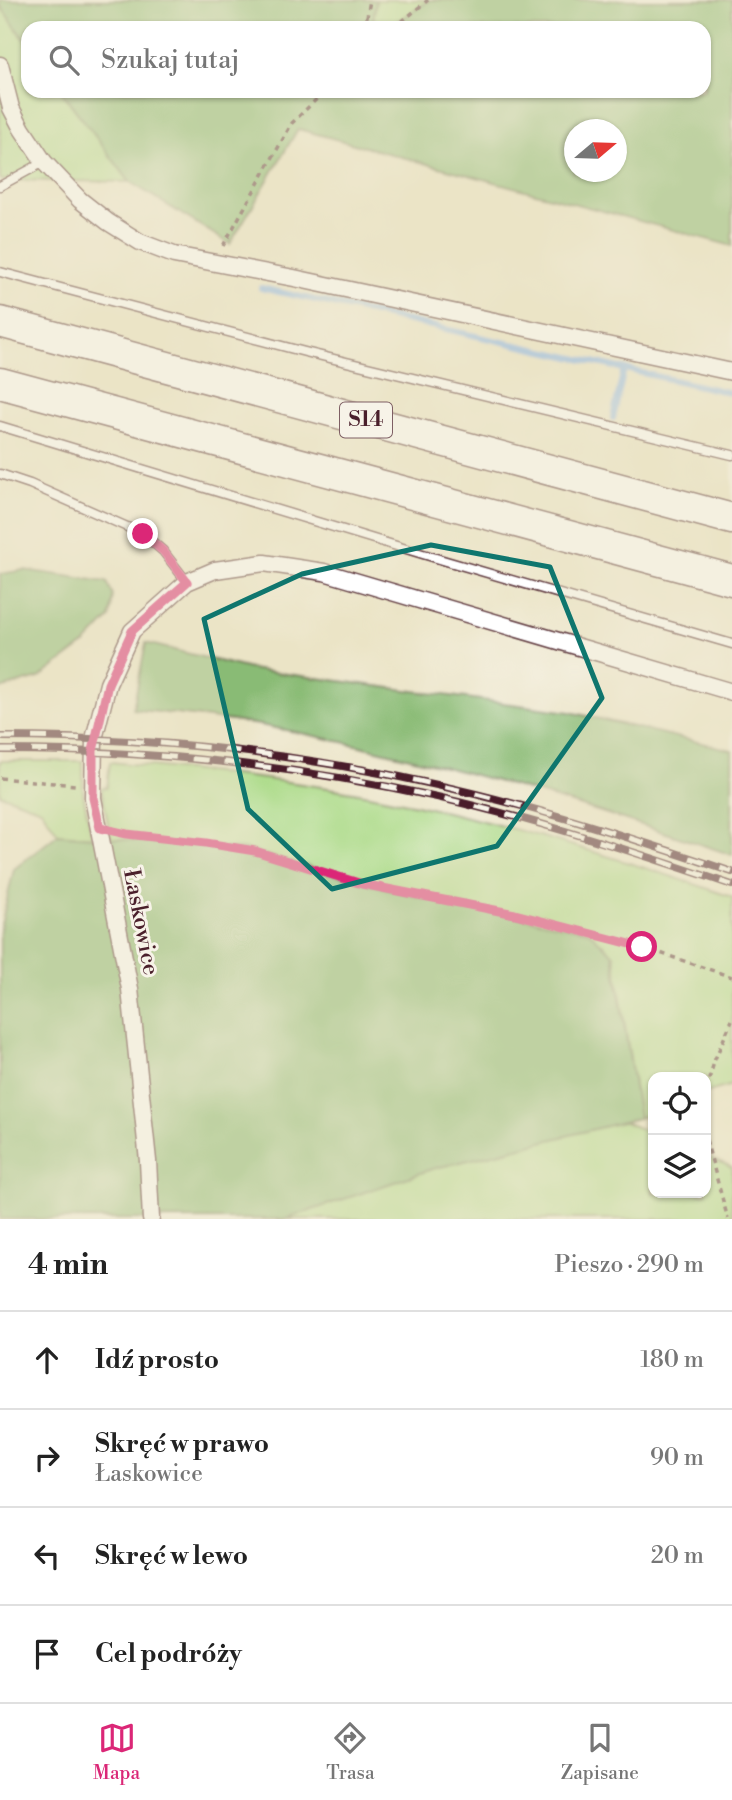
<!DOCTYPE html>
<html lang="pl">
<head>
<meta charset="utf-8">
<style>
	body { margin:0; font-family:"Libre Bodoni",serif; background:#f2f2f2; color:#222 }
	.controls { position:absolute; right:21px; bottom:21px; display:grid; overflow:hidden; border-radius:14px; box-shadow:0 2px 5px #0004 }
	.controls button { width:63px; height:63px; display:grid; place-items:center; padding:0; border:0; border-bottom:2px solid #e0e0e0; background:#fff; color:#222; font:35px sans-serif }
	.compass { position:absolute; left:564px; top:119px; width:63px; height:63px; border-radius:50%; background:#fff; box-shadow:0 2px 5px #0004; rotate:71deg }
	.stop { position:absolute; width:21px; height:21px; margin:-16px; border:5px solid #db2777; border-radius:50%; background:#fff }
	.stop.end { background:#db2777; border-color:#fff; box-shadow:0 2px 7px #0008 }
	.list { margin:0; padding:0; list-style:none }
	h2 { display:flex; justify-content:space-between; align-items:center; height:91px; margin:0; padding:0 28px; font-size:30px }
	h2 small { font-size:23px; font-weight:400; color:#767676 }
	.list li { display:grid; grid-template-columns:46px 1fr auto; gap:21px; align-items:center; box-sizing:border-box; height:98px; padding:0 28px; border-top:2px solid #e0e0e0 }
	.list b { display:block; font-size:26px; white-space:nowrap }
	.list p { margin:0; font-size:23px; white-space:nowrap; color:#767676 }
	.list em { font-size:23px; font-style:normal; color:#767676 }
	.icon { flex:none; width:38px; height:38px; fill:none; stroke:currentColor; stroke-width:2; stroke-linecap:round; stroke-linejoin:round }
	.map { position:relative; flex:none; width:732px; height:1219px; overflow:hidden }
	.search { position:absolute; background:#fff; box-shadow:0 2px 5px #0004; left:21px; right:21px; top:21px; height:77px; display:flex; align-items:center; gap:18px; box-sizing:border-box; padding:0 24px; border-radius:21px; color:#767676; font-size:26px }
	.sheet { height:483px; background:#fff }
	nav { display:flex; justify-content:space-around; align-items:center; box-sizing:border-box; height:98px; border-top:2px solid #e0e0e0; background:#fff; font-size:19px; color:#767676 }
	nav a { display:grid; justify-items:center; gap:4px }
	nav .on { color:#db2777 }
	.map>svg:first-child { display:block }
	.green { fill:#acdb89; stroke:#7b7d5a; stroke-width:2 }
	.forest { fill:#89bb75; stroke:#6a6d50; stroke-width:2; fill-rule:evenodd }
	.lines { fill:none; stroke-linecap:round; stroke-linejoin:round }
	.stream { stroke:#81b1ec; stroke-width:6 }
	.service-casing { stroke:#623d42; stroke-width:11 }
	.minor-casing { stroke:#623d42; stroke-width:19 }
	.motorway-casing { stroke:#623d42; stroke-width:33 }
	.path { stroke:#623d42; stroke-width:3.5; stroke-dasharray:5 5; stroke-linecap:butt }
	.service { stroke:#fff; stroke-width:8 }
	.minor { stroke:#fff; stroke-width:16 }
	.motorway { stroke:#fff; stroke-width:30 }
	.rail-casing { stroke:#4a1f2b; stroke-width:8 }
	.rail { stroke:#f7f3e8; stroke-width:5; stroke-dasharray:16; stroke-linecap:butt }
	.route { stroke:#db2777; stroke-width:9 }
	.marked { fill:none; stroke:#0f766e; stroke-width:5; stroke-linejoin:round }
	.labels { text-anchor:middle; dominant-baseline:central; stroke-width:6; stroke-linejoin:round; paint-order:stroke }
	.shield { fill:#f7f3e8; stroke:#7e5f64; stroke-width:2 }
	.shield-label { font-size:21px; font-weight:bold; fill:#4a1f2b }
	.street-label { font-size:23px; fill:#4a1f2b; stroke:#f7f3e8 }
</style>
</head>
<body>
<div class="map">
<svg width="732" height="1219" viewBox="0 0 732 1219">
	<rect width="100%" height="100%" fill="#f7f3e8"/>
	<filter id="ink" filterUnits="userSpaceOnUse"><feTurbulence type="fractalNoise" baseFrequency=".0143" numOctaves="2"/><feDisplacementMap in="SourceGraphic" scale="14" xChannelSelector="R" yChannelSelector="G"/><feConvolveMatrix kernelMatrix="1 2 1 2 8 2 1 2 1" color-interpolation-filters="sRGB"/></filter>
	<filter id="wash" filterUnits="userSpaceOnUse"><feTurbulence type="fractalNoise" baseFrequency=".00686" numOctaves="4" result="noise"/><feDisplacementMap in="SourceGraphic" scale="28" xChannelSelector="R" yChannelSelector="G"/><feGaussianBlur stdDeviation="1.57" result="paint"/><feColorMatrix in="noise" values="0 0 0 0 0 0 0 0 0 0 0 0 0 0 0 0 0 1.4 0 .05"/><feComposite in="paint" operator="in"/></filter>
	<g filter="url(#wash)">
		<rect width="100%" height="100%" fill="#ebe4c6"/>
		<path class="green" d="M376,0H430L388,28H372Z
			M0,5L28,45V91H61L130,182L0,180Z
			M0,761H83V793L92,837L58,834L41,809L0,794Z
			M110,762C191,770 272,778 353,792C482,816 608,854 732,897V1085L706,1093V1077H653V1113L639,1118L614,954L414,896L248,850L111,839L101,788L107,787Z
			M581,1104L653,1134V1193H706V1156L732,1167V1219H21Z"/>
		<path class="forest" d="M0,0H376L372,28H28V45L0,5Z
			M430,0H732V246L298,129L230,244L130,182L61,91H704V28H388ZM574,130H616V172H574Z
			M24,570L107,582L113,595L110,618L85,644L39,678L0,689V574Z
			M146,643L250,669L570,712L732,750V855C579,803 424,756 265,726C222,718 177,715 133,709Z
			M58,834L248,850L414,896L588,931L613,954L639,1118L432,1169L286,1219H0V929L14,869Z"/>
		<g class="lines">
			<path class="stream" d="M261,288L732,393
				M613,418L624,369"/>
		</g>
	</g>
	<g filter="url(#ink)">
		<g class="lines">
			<g class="service-casing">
				<path id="service" d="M0,186L44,162
					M0,272L305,352L732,455
					M0,426L446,561L732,644
					M0,474L30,484L143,534L163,551L187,582"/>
			</g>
			<g class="minor-casing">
				<path id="minor" d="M0,65L11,108L22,129L44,162L80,200L108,222L140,242L174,255L294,278L732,372
					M151,1219L148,1161L130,989L93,798L94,739L108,684L132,631L187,582L215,570L264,563L324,572L732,692"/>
			</g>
			<g class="motorway-casing">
				<path id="motorway" d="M0,322L732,519
					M0,383L732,580"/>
			</g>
			<path class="path" d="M365,28L370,0
				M394,28L428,0
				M223,246L292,123L325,91
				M0,778L75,785
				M116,832L255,851L363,884L515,914L642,947L732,977
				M706,1089L715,1059L732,1020
				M706,1140L728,1219"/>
			<use href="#service" class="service"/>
			<use href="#minor" class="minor"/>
			<use href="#motorway" class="motorway"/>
			<g class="rail-casing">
				<path id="rail" d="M0,737C147,737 293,752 437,785C537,807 635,839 732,872
					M0,750C147,750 293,765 437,797C537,820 635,852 732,885"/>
			</g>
			<use href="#rail" class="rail"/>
		</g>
	</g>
	<g class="lines" filter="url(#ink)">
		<path class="route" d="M143,534L163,551L187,582L132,631L108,684L93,751V798L100,828L127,834L206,843L255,851L362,884L515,914L642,947"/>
	</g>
	<path d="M0 0H732V1219H0ZM431,545L550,567L602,698L497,846L332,889L248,809L204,619L302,574Z" fill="#ebe4c6" fill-opacity=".55" fill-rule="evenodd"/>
	<path class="marked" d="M431,545L550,567L602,698L497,846L332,889L248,809L204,619L302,574Z"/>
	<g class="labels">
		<rect class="shield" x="340" y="402.5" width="52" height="35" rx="5"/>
		<g class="shield-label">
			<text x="366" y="420">S14</text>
		</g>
		<g class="street-label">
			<text transform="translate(141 922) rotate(79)">Łaskowice</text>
		</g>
	</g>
</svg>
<div class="controls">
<button><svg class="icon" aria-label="locate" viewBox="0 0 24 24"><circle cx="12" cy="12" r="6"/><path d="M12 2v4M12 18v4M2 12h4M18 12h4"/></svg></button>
<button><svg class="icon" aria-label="layers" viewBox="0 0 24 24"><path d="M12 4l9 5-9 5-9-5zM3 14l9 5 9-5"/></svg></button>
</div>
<svg class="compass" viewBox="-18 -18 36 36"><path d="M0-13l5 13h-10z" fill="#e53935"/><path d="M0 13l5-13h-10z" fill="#767676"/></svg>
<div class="stop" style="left:642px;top:947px"></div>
<div class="stop end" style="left:143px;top:534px"></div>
<div class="search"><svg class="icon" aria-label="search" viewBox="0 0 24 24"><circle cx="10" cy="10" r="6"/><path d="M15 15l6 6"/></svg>Szukaj tutaj</div>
</div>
<section class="sheet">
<h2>4 min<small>Pieszo · 290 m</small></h2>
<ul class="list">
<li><svg class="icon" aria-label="ahead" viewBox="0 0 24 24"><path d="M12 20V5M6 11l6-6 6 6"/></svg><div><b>Idź prosto</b></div><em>180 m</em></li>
<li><svg class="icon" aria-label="right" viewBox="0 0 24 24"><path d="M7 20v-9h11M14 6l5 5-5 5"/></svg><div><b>Skręć w prawo</b><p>Łaskowice</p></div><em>90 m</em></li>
<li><svg class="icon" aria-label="left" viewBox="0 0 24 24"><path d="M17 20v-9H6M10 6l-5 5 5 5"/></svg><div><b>Skręć w lewo</b></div><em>20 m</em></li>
<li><svg class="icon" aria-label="arrive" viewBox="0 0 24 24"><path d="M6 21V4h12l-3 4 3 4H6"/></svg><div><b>Cel podróży</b></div></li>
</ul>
</section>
<nav>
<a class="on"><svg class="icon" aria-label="map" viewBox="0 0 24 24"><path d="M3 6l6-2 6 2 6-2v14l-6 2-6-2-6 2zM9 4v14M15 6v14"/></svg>Mapa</a>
<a><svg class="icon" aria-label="directions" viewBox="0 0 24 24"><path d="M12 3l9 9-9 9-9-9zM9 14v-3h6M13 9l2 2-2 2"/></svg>Trasa</a>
<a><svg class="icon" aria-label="saved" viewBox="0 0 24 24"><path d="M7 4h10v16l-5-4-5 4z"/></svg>Zapisane</a>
</nav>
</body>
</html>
